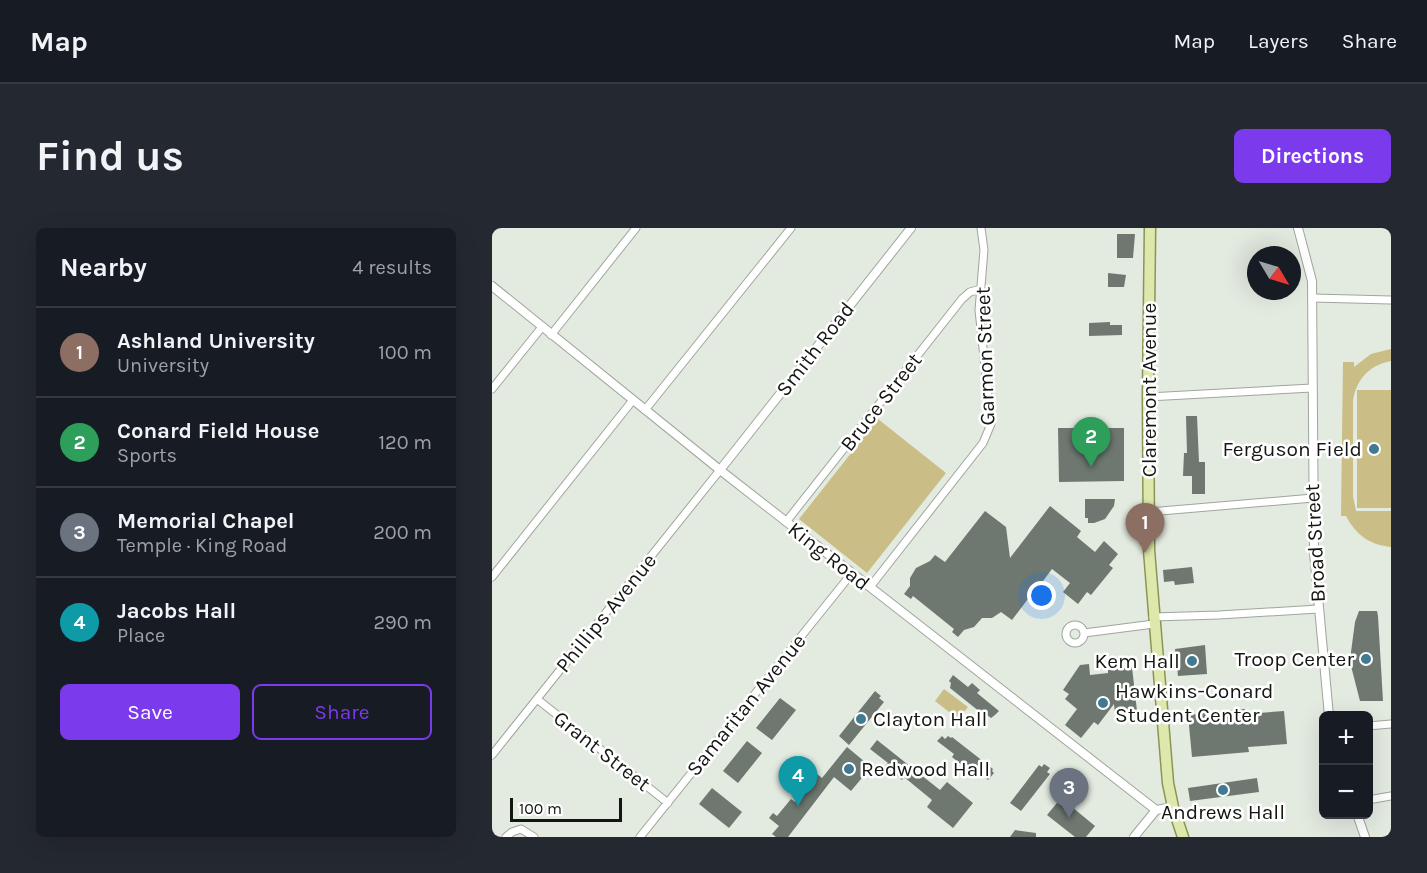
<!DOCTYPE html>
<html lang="en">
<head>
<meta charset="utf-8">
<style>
	body { margin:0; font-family:Karla,sans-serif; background:#242831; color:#f1f3f6 }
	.controls { position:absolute; right:18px; bottom:18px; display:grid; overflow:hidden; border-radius:9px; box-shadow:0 6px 24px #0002 }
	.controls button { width:54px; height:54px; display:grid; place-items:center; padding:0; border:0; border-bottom:2px solid #363941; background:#171b24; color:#f1f3f6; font:30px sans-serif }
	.compass { position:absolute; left:755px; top:18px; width:54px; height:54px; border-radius:50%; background:#171b24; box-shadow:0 6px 24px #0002; rotate:128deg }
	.scale { position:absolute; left:18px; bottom:15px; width:112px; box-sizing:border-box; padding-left:6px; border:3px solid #141613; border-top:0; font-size:16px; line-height:21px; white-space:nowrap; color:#141613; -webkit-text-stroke:4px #fff; paint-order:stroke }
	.you { position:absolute; left:550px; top:368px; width:21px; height:21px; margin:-15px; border:4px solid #fff; border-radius:50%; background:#1a73e8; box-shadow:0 0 0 9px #1a73e833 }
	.badge { display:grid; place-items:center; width:39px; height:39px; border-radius:50%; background:#7c3aed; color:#fff; font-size:20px; font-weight:700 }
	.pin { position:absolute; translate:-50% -50px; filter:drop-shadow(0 2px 3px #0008) }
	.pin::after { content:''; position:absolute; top:32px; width:21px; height:18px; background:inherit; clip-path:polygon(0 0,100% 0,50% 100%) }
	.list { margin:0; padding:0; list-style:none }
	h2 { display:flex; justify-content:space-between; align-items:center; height:78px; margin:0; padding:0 24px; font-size:26px }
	h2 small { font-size:20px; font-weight:400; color:#9ea1a6 }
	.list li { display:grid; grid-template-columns:39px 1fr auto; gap:18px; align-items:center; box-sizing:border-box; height:90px; padding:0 24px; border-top:2px solid #363941 }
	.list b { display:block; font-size:22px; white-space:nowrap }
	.list p { margin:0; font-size:20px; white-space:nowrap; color:#9ea1a6 }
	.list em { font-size:20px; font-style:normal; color:#9ea1a6 }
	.actions { display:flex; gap:12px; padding:18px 24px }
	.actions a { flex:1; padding:14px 0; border:2px solid #7c3aed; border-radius:9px; text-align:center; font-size:21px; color:#7c3aed }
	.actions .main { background:#7c3aed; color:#fff }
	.map { position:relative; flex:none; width:899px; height:609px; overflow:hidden; border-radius:9px }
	header { display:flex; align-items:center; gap:36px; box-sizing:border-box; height:84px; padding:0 30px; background:#171b24; border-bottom:2px solid #363941 }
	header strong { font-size:28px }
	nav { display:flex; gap:33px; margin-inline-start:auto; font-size:21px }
	.intro { display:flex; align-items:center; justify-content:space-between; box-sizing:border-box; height:144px; padding:0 36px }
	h1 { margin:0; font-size:42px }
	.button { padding:15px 27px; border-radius:9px; background:#7c3aed; color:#fff; font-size:21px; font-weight:700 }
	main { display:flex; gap:36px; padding:0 36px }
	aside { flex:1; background:#171b24; border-radius:9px; box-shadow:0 6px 24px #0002 }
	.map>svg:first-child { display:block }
	.green { fill:#cabe86 }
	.building { fill:#6e7770 }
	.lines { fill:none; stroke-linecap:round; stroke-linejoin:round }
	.minor-casing { stroke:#9fa69c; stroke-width:9 }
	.tertiary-casing { stroke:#9fa69c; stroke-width:10 }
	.primary-casing { stroke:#8a9553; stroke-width:13 }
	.minor { stroke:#fff; stroke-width:7 }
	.tertiary { stroke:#fff; stroke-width:8 }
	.primary { stroke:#dfe8ac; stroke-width:10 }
	.poi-dot { fill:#3f7a92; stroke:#fff; stroke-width:2 }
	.labels { text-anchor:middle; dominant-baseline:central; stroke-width:5; stroke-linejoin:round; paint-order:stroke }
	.street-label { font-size:21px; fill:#141613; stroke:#fff }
	.poi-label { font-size:21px; fill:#141613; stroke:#fff; text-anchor:end }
</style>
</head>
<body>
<header>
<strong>Map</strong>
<nav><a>Map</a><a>Layers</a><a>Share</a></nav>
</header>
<div class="intro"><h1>Find us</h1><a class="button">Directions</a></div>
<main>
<aside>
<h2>Nearby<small>4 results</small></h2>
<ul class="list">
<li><span class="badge" style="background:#8d6e63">1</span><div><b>Ashland University</b><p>University</p></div><em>100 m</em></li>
<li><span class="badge" style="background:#2e9e5b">2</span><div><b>Conard Field House</b><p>Sports</p></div><em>120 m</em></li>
<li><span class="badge" style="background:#6b7280">3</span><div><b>Memorial Chapel</b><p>Temple · King Road</p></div><em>200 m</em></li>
<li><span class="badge" style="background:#0f9aa8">4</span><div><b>Jacobs Hall</b><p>Place</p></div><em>290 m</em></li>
</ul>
<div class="actions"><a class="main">Save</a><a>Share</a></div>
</aside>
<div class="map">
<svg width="899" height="609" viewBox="0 0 899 609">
	<rect width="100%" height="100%" fill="#e3eae0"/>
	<path class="green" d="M899,121V133C877,137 864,152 861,173V268L864,283H899V319C878,317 864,307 854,288H849L851,134H862V139L879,126Z
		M865,162H899V280H865Z
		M386,191L454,245L375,345L307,291Z
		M452,461L476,479L466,491L443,473Z"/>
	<path class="building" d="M625,6H643L641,30H625Z
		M616,45L634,47L632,59H616Z
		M618,94V97H630V107L597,108V95Z
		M694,188H705L707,234H713V266H700V248H691L692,225H695Z
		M566,200H632V253L567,254Z
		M593,271H623L622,278L613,291L602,295H596V290H593Z
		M558,278L589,303L585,309L603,324L612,313L626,326L617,337L621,340L599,367L595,364L586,376L571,364L578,355L560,341L551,353L554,355L545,366L542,363L520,392L509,384L500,390H490L482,399L472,402L466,409L460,404L462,401L421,368L419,371L412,366L418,358V350L424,340L438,333L443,327L453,334L493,283L514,299L518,330Z
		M700,339L702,355L683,357L682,353L672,354L671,342Z
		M867,383H885L886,388L891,473H868L859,438V424L863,394Z
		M713,417L715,446L686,448L683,421Z
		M597,436L598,447L616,445V442L640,439L645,483L623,485L622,476L606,497L602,494L589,510L573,497L585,481L573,471L577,466L571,462L588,437Z
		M461,447L476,459L480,455L488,462L485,465L507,483L503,487L499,490L495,487L493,488L458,460L459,455L457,453Z
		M383,463L389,468L387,470L392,474L357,517L347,508Z
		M288,470L304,482L280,512L264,500Z
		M753,481V486L792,483L795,516L756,519L757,524L700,529L696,487Z
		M450,508L453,511L456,508L459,510L460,509L501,541L500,543L502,545L496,552L472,534L470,537L460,529L462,526L445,513Z
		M385,512L448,562L455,554L481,575L461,600L435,579L440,572L412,549L410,552L393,538L396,535L378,521Z
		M255,513L270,525L246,555L231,543Z
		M355,519L379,539L359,563L342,549L296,609H284L280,606L287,598L277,590L281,585L285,588L299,571L303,574L325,546L330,550Z
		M552,536L558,540L555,544L558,546L529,583L518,575L547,537L550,539Z
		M765,550L767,564L698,573L696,560Z
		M220,560L250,584L237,600L207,576Z
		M569,570L603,598L594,609H583L555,587Z
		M523,602L544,605V609H518Z"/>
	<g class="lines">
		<g class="minor-casing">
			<path id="minor" d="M821,70L899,72
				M59,107L144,0
				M0,161L50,99
				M656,169L820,160
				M153,182L299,0
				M657,284L821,270
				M294,294L470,71L478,64L489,61
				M0,349L141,172
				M378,359L491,215L499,196L487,82L492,22L489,0
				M661,389L727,387L826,381
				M574 406a9 9 0 1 1 18 0a9 9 0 1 1-18 0Z
				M592,405L662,396
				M45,471L176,575
				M876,498L899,496
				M0,527L228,242
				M876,572L899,568
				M14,609L20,604L29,601L42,609
				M148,609L360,345"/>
		</g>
		<g class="tertiary-casing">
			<path id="tertiary" d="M806,0L820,53L822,325L837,488
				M0,58L228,242L664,582L681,579
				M228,242L419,0
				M865,586L873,609
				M642,609L664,582"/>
		</g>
		<g class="primary-casing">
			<path id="primary" d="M658,0L656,169L657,322L676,555L681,579L691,609"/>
		</g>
		<use href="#minor" class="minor"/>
		<use href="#tertiary" class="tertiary"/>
		<use href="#primary" class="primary"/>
	</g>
	<g class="poi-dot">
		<circle cx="882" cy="221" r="6"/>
		<circle cx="874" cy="431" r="6"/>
		<circle cx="700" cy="433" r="6"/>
		<circle cx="611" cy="475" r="6"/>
		<circle cx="369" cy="491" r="6"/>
		<circle cx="357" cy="541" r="6"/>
		<circle cx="731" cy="562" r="6"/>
	</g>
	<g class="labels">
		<g class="street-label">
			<text transform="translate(323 121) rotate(-52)">Smith Road</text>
			<text transform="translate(493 128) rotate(-92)">Garmon Street</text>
			<text transform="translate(657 162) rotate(-90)">Claremont Avenue</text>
			<text transform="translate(389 174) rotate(-52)">Bruce Street</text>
			<text transform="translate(823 315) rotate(-93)">Broad Street</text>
			<text transform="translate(337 328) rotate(38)">King Road</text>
			<text transform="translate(114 385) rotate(-51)">Phillips Avenue</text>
			<text transform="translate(254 477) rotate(-51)">Samaritan Avenue</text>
			<text transform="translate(110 523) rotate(38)">Grant Street</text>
		</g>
		<g class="poi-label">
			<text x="870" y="221">Ferguson Field</text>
			<text x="862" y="431">Troop Center</text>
			<text x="688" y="433">Kem Hall</text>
			<text x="623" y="463" text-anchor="start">Hawkins-Conard<tspan x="623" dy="24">Student Center</tspan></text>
			<text x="381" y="491" text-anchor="start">Clayton Hall</text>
			<text x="369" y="541" text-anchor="start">Redwood Hall</text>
			<text x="731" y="584" text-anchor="middle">Andrews Hall</text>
		</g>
	</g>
</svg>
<div class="controls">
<button>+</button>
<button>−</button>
</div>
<svg class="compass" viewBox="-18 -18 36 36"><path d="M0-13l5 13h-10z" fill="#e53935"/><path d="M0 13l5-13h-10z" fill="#9ea1a6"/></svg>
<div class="scale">100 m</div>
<div class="you"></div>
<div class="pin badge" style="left:653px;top:325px;background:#8d6e63">1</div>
<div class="pin badge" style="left:599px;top:239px;background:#2e9e5b">2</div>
<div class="pin badge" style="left:577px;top:590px;background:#6b7280">3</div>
<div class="pin badge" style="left:306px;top:578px;background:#0f9aa8">4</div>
</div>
</main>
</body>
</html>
